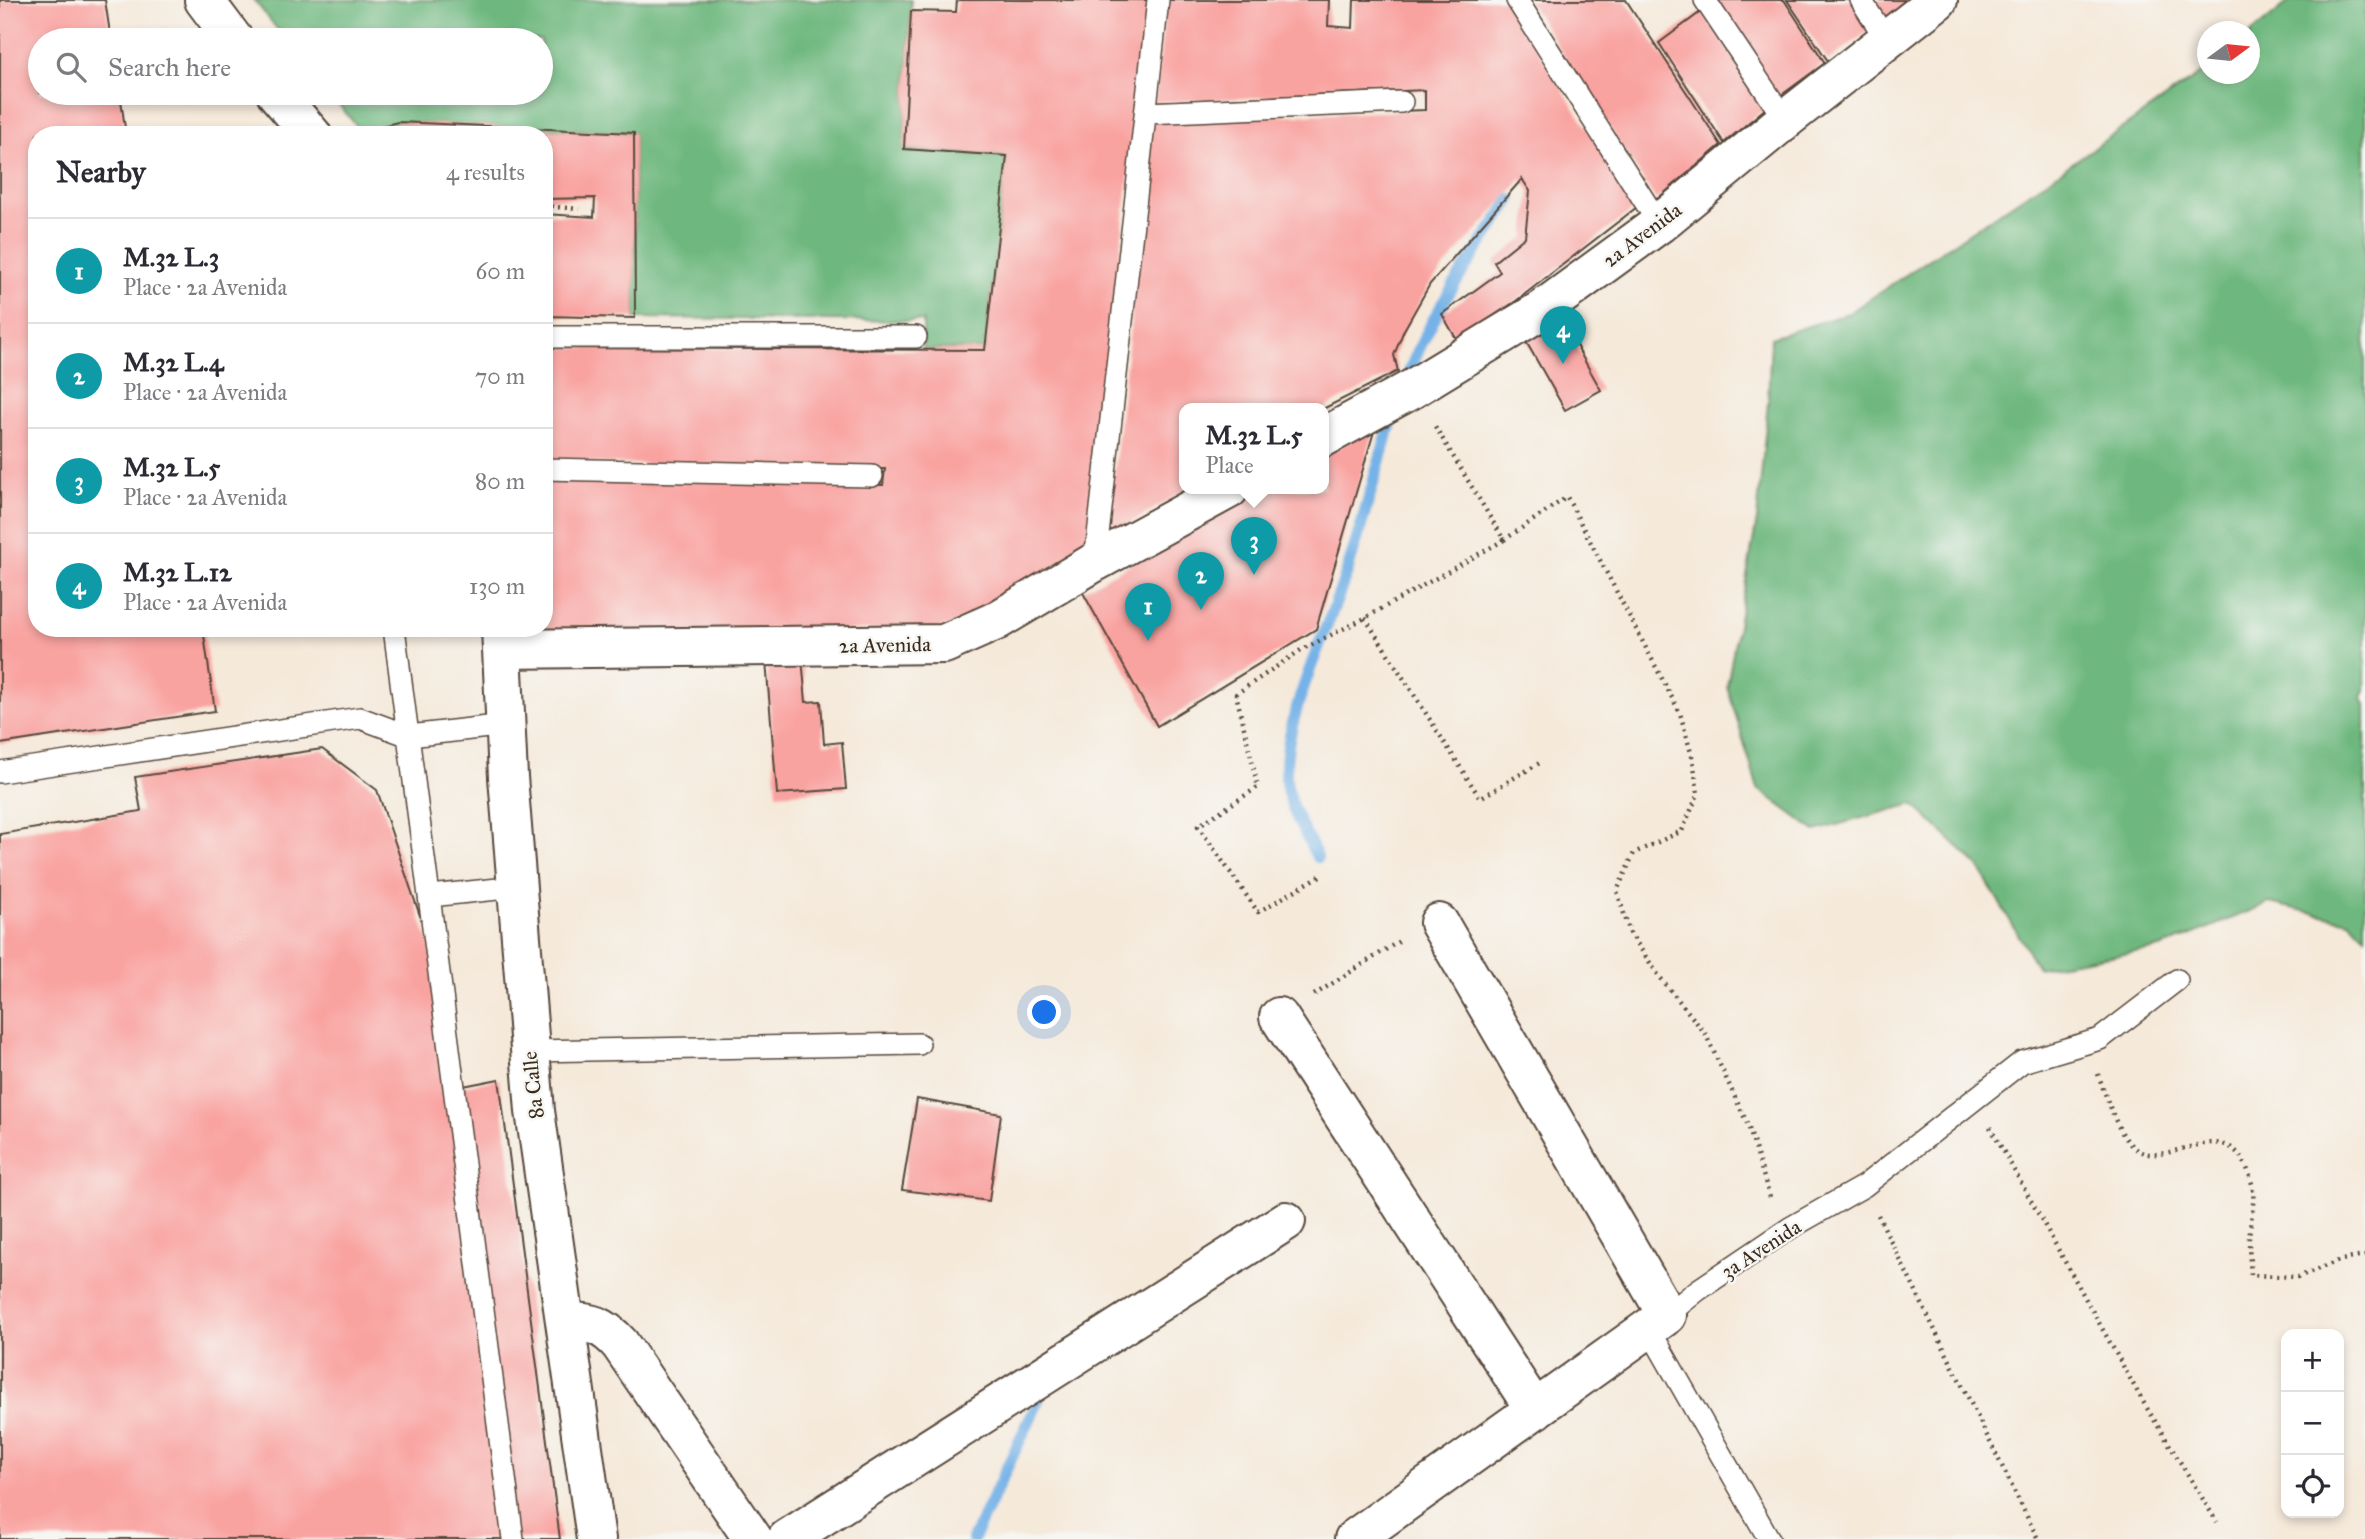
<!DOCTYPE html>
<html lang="en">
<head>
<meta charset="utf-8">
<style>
	body { margin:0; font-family:"IM FELL Great Primer",serif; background:#f7f7f7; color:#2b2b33 }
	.controls { position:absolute; right:21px; bottom:21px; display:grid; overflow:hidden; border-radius:14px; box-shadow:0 4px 10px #0003 }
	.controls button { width:63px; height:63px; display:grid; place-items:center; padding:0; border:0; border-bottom:2px solid #e1e1e2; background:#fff; color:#2b2b33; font:35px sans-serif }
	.compass { position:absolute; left:2197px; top:21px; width:63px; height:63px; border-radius:50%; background:#fff; box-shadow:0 4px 10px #0003; rotate:75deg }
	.you { position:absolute; left:1045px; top:1013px; width:24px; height:24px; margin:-18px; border:5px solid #fff; border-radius:50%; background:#1a73e8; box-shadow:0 0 0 10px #1a73e833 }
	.badge { display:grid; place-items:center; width:46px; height:46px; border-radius:50%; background:#b45309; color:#fff; font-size:23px; font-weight:700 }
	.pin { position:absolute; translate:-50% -58px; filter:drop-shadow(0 2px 4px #0008) }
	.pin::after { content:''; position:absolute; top:37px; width:24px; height:21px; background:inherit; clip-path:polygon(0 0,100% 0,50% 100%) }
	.popup { position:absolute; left:1179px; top:403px; width:150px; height:91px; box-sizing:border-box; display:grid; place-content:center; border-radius:14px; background:#fff; filter:drop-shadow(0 2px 5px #0005); font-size:23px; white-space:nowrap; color:#7c7c81 }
	.popup b { font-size:26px; color:#2b2b33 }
	.popup::after { content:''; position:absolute; left:50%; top:100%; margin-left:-14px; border:14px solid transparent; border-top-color:#fff }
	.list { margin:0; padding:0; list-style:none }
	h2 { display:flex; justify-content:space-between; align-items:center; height:91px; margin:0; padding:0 28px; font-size:30px }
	h2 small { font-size:23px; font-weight:400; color:#7c7c81 }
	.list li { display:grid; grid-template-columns:46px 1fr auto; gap:21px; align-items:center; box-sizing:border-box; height:105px; padding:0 28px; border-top:2px solid #e1e1e2 }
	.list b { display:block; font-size:26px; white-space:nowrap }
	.list p { margin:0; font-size:23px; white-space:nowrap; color:#7c7c81 }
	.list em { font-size:23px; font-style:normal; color:#7c7c81 }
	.icon { flex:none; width:38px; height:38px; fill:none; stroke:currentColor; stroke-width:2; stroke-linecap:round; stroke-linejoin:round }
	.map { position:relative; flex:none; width:2365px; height:1539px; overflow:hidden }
	.search { position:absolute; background:#fff; box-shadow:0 4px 10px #0003; left:28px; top:28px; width:525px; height:77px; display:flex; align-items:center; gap:18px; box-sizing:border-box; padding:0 24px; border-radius:38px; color:#7c7c81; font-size:26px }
	.panel { position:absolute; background:#fff; box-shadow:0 4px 10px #0003; left:28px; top:126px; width:525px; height:511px; border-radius:28px }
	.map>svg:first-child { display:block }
	.forest { fill:#6eb87f; stroke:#54714e; stroke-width:2 }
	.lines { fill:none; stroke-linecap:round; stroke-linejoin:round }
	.stream { stroke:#75b2e7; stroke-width:12 }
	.building { fill:#f9a3a0 }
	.service-casing { stroke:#57473a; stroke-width:24 }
	.minor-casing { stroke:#57473a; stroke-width:42 }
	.secondary-casing { stroke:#57473a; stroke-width:42 }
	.path { stroke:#57473a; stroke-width:4.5; stroke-dasharray:2 5; stroke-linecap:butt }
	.service { stroke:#fff; stroke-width:21 }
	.minor { stroke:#fff; stroke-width:38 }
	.secondary { stroke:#fff; stroke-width:38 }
	.labels { text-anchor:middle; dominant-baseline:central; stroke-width:5; stroke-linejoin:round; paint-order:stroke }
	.street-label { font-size:21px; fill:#3b2a1e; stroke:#f6f6f2 }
</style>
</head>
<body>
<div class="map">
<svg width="2365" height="1539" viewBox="0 0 2365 1539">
	<rect width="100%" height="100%" fill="#f6f6f2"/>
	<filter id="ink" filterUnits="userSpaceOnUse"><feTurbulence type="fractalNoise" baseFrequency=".0143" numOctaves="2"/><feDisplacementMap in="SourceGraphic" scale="14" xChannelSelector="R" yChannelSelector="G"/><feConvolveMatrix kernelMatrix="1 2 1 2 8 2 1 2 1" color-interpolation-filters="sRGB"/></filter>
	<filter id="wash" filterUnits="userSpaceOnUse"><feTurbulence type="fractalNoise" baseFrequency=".00686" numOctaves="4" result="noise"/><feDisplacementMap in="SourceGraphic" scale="28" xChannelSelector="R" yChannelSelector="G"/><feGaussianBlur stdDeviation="1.57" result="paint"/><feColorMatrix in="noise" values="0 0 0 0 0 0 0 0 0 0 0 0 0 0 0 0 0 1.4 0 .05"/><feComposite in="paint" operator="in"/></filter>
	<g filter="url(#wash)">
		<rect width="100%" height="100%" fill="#f5e9da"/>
		<path class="forest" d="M254,0H911L904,149L1007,156L985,350L923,349V321L635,318L634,133L398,122L362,132L329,93H541V40H286Z
			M2291,0H2365V689L2362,698L2365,705V936L2349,921L2269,903L2160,948L2038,968L1978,866L1913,804L1815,831L1758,789L1727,686L1757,520L1768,402L1771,338L1849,313L2048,180L2207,69L2208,74H2250V34Z"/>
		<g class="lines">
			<path class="stream" d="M1406,381C1429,315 1472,258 1511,200
				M1317,857C1306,833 1287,806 1286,778C1283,713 1330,628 1349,565C1366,513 1378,460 1396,408
				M973,1539L1038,1402"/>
		</g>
		<g id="blocks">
			<path class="building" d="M0,0H105L111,40H40V93H120L126,135H37V628H203L215,711L0,744Z
				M957,0H1149L1086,549L953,624L937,629L534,635L533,628H544V477L883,485L885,469L544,462V348L985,350L1007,156L904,149L911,11L956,12Z
				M1166,0H1329L1328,26L1353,28L1354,0H1506L1637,207L1516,301L1457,340L1442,314L1500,272L1494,262L1525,237L1530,191L1522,179L1430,284L1404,330L1394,355L1398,371L1323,409H1184V491L1107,537L1153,121L1425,110V90L1155,102Z
				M1528,0H1626L1721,145L1656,200Z
				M1711,0H1784L1825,63L1776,99Z
				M1787,0H1853L1871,29L1828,61Z
				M1866,0H1911L1881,24Z
				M1702,11L1766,108L1724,143L1659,43Z
				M398,122L634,133L635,318L544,316V214L594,217L595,198L544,199V135H364L361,131Z
				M1560,317L1601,390L1565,410L1524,338Z
				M1375,428L1316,629L1157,726L1082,591L1265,489H1324V456Z
				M802,658L806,702L821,701L824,744L842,742L846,789L777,794L766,661Z
				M322,749L377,790L432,951L453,1088L499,1079L560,1539H0V834L141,811L135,777Z
				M917,1099L1001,1114L989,1201L902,1190Z"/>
		</g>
	</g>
	<g filter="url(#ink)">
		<use href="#blocks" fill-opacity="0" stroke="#57473a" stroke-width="2"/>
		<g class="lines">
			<g class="service-casing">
				<path id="service" d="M1517,0L1659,224
					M1705,0L1785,120
					M1861,0L1887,41
					M1146,113L1402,102
					M544,337H916
					M544,469L872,476
					M1095,562L1158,0
					M394,628L513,1539
					M0,772L360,718L409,736L506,725
					M430,896L518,887
					M530,1051L919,1044
					M1667,1315L1698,1290L1790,1228L1864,1186L2022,1062L2100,1039L2177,980
					M1649,1329L1769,1539"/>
			</g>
			<g class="minor-casing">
				<path id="minor" d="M1324,437L1412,389L1540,311L1659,224L1785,120L1938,0
					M502,649L944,644L996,621L1095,562L1229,489
					M1279,1017L1535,1410
					M567,1322C592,1322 603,1325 620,1344L753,1539
					M787,1539L1286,1221
					M1354,1539L1667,1315L1439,923"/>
			</g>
			<g class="secondary-casing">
				<path id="secondary" d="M204,0L234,40
					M276,93L312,135
					M501,628L508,777L535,1111L596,1539"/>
			</g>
			<path class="path" d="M544,206L579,209
				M1504,540L1567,497L1680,713L1693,760L1698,794L1682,831L1634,853L1617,891L1630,933L1659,976L1705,1033L1748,1125L1771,1201
				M1365,618L1480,798L1543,761
				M1320,876L1258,912L1198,826L1258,787L1236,694L1301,650L1365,618L1504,540L1433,423
				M1314,995L1401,940
				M2098,1074C2106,1095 2118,1138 2137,1150C2171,1171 2233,1103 2252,1184C2256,1200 2250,1221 2249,1238C2249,1250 2250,1263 2251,1275L2298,1277L2341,1260L2365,1256
				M1990,1127L2142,1400L2217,1522
				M1878,1215L2038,1539"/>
			<use href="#service" class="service"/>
			<use href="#minor" class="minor"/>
			<use href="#secondary" class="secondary"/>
		</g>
	</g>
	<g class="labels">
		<g class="street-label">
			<text transform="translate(1642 235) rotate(-37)">2a Avenida</text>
			<text transform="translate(885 645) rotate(-1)">2a Avenida</text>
			<text transform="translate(533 1085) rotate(-96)">8a Calle</text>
			<text transform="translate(1761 1249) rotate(-33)">3a Avenida</text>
		</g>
	</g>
</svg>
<div class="controls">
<button>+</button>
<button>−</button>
<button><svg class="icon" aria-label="locate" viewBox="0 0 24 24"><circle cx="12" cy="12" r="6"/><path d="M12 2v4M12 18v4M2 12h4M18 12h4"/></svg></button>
</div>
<svg class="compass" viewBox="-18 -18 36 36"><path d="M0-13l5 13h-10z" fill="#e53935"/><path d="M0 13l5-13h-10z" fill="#7c7c81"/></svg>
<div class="you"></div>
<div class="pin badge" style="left:1148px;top:641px;background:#0f9aa8">1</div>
<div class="pin badge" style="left:1201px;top:610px;background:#0f9aa8">2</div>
<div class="pin badge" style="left:1254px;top:575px;background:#0f9aa8">3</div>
<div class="popup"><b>M.32 L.5</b>Place</div>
<div class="pin badge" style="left:1563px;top:364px;background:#0f9aa8">4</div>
<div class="search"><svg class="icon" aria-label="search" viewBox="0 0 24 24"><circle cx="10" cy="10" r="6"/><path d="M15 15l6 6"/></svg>Search here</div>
<section class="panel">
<h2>Nearby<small>4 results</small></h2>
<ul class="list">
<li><span class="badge" style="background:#0f9aa8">1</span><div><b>M.32 L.3</b><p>Place · 2a Avenida</p></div><em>60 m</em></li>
<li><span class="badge" style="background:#0f9aa8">2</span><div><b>M.32 L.4</b><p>Place · 2a Avenida</p></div><em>70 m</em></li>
<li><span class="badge" style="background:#0f9aa8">3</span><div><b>M.32 L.5</b><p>Place · 2a Avenida</p></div><em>80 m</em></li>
<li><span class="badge" style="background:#0f9aa8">4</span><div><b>M.32 L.12</b><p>Place · 2a Avenida</p></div><em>130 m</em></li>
</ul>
</section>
</div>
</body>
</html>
